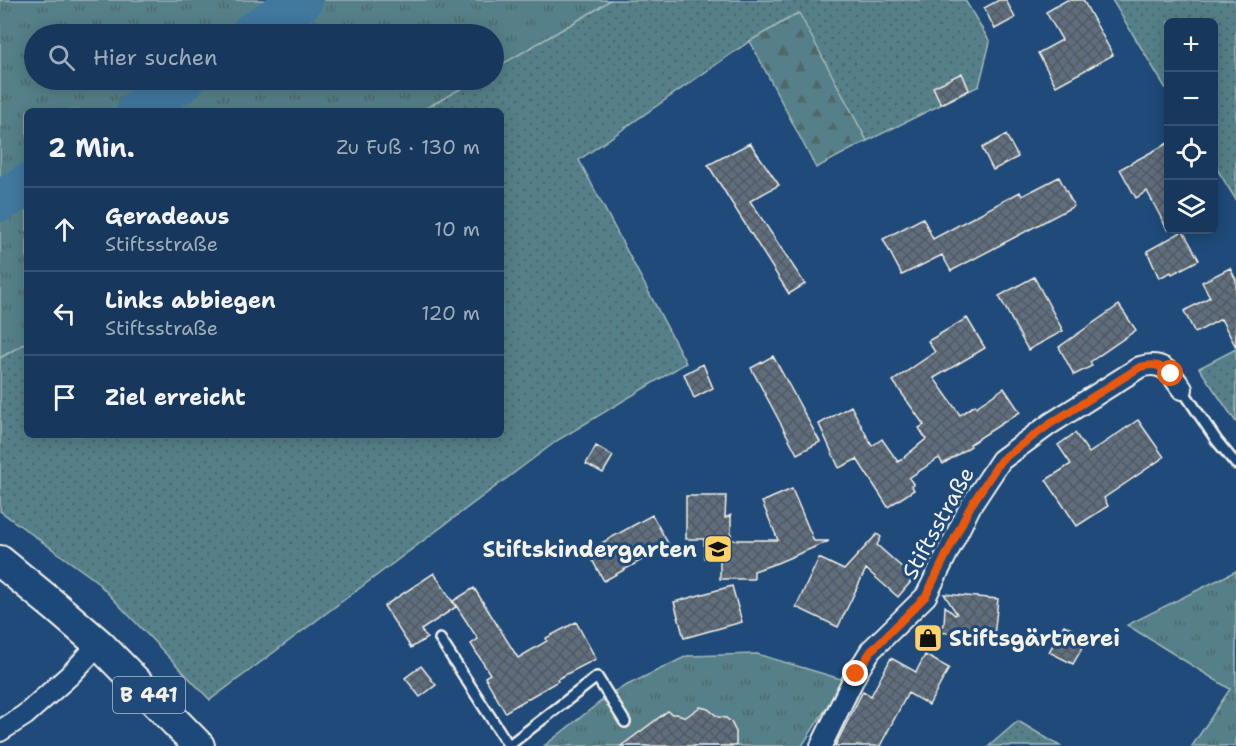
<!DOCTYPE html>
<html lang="de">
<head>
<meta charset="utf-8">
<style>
	body { margin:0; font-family:"Shantell Sans",sans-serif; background:#244365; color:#f1f3f6 }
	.controls { position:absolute; right:18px; top:18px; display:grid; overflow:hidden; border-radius:9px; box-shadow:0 3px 15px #0003 }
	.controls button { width:54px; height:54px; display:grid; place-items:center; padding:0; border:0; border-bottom:2px solid #365272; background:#17385c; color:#f1f3f6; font:30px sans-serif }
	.stop { position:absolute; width:18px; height:18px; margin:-14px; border:4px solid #ea580c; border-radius:50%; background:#fff }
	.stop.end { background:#ea580c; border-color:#fff; box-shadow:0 2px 6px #0008 }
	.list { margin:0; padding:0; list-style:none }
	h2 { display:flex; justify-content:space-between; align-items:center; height:78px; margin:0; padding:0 24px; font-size:26px }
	h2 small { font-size:20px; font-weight:400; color:#9eacbb }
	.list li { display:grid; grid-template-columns:39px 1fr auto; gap:18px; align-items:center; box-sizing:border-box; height:84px; padding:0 24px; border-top:2px solid #365272 }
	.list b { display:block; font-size:22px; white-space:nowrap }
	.list p { margin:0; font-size:20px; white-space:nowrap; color:#9eacbb }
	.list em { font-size:20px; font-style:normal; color:#9eacbb }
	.icon { flex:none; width:33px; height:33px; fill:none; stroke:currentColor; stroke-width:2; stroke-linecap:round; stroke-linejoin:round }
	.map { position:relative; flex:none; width:1236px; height:746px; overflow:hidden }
	.search { position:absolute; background:#17385c; box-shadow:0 3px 15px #0003; left:24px; top:24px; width:480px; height:66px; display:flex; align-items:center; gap:15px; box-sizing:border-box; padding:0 21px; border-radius:33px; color:#9eacbb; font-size:22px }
	.panel { position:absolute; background:#17385c; box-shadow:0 3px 15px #0003; left:24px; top:108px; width:480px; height:330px; border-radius:9px }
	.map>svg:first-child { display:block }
	.grass { fill:url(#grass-dots); stroke:#a4b8b8; stroke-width:1.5 }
	.forest { fill:url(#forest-firs); stroke:#a4b8b8; stroke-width:1.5 }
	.park { fill:url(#park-tufts); stroke:#a4b8b8; stroke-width:1.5 }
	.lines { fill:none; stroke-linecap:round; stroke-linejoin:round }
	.river { stroke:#41789e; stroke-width:42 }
	.building { fill:url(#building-cross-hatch); stroke:#f4f1e8; stroke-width:1.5 }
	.service-casing { stroke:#f4f1e8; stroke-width:14 }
	.minor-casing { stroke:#f4f1e8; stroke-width:24 }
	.primary-casing { stroke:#f4f1e8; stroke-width:34 }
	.service { stroke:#1f4a7a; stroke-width:9 }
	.minor { stroke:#1f4a7a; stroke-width:20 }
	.primary { stroke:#1f4a7a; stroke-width:30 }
	.route { stroke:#ea580c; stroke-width:8 }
	.labels { text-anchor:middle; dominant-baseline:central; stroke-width:6; stroke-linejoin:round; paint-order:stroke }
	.shield { fill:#1f4a7a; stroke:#b4bfc7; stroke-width:1.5 }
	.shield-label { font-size:21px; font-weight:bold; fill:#f4f1e8 }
	.street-label { font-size:22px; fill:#f4f1e8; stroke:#1f4a7a }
	.poi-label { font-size:22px; font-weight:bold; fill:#f4f1e8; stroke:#1f4a7a; text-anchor:end }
</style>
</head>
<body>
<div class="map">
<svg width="1236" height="746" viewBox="0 0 1236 746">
	<defs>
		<pattern id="grass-dots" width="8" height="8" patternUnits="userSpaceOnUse" patternTransform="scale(1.5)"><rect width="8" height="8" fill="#548089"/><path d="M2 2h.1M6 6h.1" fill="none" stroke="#4f676b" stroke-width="1.8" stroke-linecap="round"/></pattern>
		<pattern id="forest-firs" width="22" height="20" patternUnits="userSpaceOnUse" patternTransform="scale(1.5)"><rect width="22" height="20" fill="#548089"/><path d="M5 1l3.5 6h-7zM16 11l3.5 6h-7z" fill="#4f676b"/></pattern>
		<pattern id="park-tufts" width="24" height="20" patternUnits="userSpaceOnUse" patternTransform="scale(1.5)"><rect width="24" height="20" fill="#548089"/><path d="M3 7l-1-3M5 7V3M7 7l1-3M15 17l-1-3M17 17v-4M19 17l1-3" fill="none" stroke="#4f676b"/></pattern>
		<pattern id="building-cross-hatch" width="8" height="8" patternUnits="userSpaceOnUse" patternTransform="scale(1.5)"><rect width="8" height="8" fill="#5e6e7e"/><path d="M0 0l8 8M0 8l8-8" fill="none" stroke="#52595f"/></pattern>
	</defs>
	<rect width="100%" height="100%" fill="#1f4a7a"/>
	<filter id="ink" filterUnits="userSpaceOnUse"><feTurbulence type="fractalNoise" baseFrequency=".0167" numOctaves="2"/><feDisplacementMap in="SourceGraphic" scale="12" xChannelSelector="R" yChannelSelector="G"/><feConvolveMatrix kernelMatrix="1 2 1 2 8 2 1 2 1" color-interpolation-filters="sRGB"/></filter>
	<g filter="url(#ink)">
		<path class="grass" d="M610,0H965L990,42L979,86L867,141L798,13L750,41L579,160L686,363L558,440L210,700L95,580L0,511V358L27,342V435H501V111H421L476,80H494V69L597,9Z
			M1112,0H1236V200L1214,164V22H1168V92Z
			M1236,349V422L1199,368Z
			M1018,721L1060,746H989Z"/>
		<path class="forest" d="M799,13L867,141L816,168L750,41Z"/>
		<path class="park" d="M0,0H610L597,9L494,69V34H34V80H476L421,111H27V342L0,358Z
			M1236,571V746H1192L1230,689L1127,625Z
			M757,654L844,680L802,746H544L613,692L687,656Z"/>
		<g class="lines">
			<path class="river" d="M251,34L302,0
				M137,111L184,80
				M0,201L27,185"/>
		</g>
		<path class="building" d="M999,0H1006L1015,18L995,29L984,8Z
			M1067,0H1083L1113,55L1056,86L1038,53L1062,40L1046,12Z
			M962,73L969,90L941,104L933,87Z
			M1006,135L1018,157L993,170L982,148Z
			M750,143L779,185L750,201L805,284L789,294L708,165Z
			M1168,143V231L1147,191L1136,198L1120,169Z
			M1059,177L1074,206L951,271L942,255L902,275L883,239L923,218L933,239L1020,192L1022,196Z
			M1183,231L1199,260L1172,274L1171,272L1159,278L1147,251Z
			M1230,268L1236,280V347L1221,319L1195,333L1184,311L1210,297L1202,282Z
			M1034,277L1063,331L1028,350L999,296Z
			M1119,305L1136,330L1090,362L1092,366L1074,375L1059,347Z
			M967,318L985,348L934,378L960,415L975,405L976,407L1004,388L1020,412L970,444L971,446L943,464L939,458L909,478L914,485L912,486L914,490L888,507L857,459L839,468L819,424L851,406L872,446L882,439L898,462L926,439L919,428L924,425L893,381L935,352L928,341Z
			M773,356L820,442L797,454L751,368Z
			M703,364L713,388L694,398L684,374Z
			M1138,420L1164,457L1104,498L1108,506L1077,526L1046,480L1071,464L1058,445L1075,433L1089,453Z
			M596,446L613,456L603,473L586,464Z
			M792,489L814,541H829L777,563L754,571V579H720V558H704V539H686V496H726L725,518L731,515V540H778L762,502Z
			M652,515L669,545L604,581L587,551Z
			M877,534L881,537L877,545L914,578L898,597L866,569L838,627L796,607L819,558L844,570Z
			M434,573L456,607L421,630L427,638L411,648L384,606Z
			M732,586L742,622L684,638L674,602Z
			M474,588L518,658L547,641L546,638L576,622L596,659L557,679L558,681L505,712L485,677L490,674L471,644L478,639L453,601Z
			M944,594L998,599L994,637L936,632L944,625L945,606L955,615L957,614Z
			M1064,625L1088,638L1073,664L1049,652Z
			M925,655L949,668L929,705L908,693L880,746H835L863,691L871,696L891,658L916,672Z
			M421,666L436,685L420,697L405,678Z
			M700,707L708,709L718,717L726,718L731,722L736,732V746H621L668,711L672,714H677L686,717Z"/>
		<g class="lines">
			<g class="service-casing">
				<path id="service" d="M1182,389L1217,441L1236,464
					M440,639L509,746
					M508,746L597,677L625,722"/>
			</g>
			<g class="minor-casing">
				<path id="minor" d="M0,731L25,715L70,675L99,644
					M821,746L856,674L871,650L926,596L970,507L1001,460L1050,424L1140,367C1163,360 1170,372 1182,389"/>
			</g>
			<g class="primary-casing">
				<path id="primary" d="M0,561L56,607L99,644L199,746"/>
			</g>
			<use href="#service" class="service"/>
			<use href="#minor" class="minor"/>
			<use href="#primary" class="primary"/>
		</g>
	</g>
	<g class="lines" filter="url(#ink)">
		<path class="route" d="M856,674L871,651L926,596L970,507L1001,460L1050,424L1140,367C1156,363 1159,365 1171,374"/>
	</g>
	<defs>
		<g id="school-square" transform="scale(1.5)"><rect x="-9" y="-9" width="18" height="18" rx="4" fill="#ffd166" stroke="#1f4a7a"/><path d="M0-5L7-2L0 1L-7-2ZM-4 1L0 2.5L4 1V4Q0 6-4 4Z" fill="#111"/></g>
		<g id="shop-square" transform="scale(1.5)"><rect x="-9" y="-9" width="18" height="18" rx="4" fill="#ffd166" stroke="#1f4a7a"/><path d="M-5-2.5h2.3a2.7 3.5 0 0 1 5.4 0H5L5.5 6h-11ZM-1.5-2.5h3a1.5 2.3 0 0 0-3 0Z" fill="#111"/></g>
	</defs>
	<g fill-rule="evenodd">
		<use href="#school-square" x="718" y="549"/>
		<use href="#shop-square" x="928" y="638"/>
	</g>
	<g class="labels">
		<rect class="shield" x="113" y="677" width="72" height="36" rx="4.5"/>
		<g class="shield-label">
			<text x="149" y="695">B 441</text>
		</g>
		<g class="street-label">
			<text transform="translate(938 523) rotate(-61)">Stiftsstraße</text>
		</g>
		<g class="poi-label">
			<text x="697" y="549">Stiftskindergarten</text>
			<text x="949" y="638" text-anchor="start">Stiftsgärtnerei</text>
		</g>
	</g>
</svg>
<div class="controls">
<button>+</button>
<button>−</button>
<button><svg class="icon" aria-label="locate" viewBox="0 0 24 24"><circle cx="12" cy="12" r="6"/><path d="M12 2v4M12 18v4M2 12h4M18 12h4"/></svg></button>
<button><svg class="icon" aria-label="layers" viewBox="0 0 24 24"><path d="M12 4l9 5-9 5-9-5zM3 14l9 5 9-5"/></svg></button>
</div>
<div class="stop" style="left:1171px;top:374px"></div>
<div class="stop end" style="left:856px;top:674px"></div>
<div class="search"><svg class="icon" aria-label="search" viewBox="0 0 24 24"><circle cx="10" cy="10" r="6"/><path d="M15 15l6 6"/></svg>Hier suchen</div>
<section class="panel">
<h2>2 Min.<small>Zu Fuß · 130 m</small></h2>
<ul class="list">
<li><svg class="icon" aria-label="ahead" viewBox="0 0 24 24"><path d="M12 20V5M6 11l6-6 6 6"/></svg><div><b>Geradeaus</b><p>Stiftsstraße</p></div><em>10 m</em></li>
<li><svg class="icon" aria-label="left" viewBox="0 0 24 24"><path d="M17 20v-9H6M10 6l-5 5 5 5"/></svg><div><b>Links abbiegen</b><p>Stiftsstraße</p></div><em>120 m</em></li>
<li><svg class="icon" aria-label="arrive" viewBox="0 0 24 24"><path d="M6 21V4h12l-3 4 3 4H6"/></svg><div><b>Ziel erreicht</b></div></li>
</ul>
</section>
</div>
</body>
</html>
